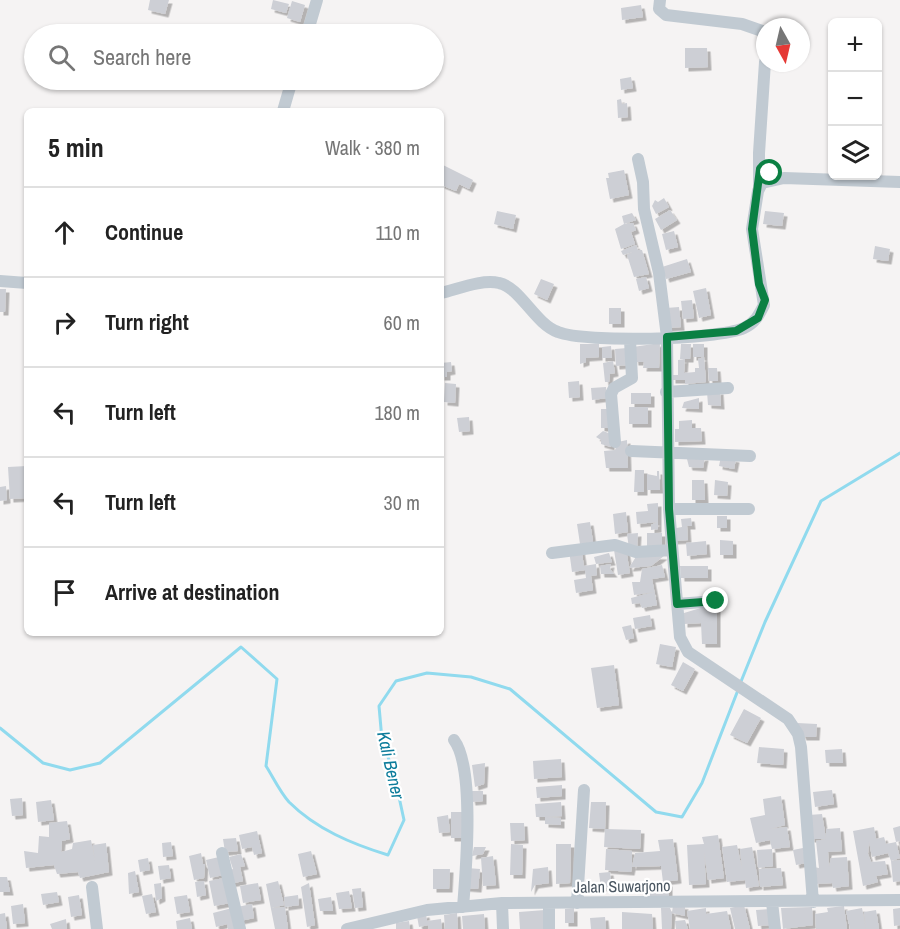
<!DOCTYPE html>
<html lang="en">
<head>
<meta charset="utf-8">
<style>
	body { margin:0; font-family:"Archivo Narrow",sans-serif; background:#f2f2f2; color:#222 }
	.controls { position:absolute; right:18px; top:18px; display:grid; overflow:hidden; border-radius:9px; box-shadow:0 2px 4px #0004 }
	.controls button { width:54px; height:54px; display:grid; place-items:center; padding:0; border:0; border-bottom:2px solid #e0e0e0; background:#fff; color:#222; font:30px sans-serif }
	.compass { position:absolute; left:756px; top:18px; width:54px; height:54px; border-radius:50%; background:#fff; box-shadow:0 2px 4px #0004; rotate:172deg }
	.stop { position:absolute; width:18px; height:18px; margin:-14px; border:4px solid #0b8043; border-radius:50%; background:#fff }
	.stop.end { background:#0b8043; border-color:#fff; box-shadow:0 2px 6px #0008 }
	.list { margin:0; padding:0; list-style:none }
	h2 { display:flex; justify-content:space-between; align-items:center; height:78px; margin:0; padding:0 24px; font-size:26px }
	h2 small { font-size:20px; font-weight:400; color:#767676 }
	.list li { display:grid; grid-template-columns:39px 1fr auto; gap:18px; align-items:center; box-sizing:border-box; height:90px; padding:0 24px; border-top:2px solid #e0e0e0 }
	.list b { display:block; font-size:22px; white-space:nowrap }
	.list em { font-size:20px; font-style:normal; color:#767676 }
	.icon { flex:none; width:33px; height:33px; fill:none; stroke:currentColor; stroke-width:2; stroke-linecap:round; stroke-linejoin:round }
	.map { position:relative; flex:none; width:900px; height:929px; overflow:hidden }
	.search { position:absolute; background:#fff; box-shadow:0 2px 4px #0004; left:24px; top:24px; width:420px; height:66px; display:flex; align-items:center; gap:15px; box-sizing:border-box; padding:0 21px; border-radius:33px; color:#767676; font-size:22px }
	.panel { position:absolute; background:#fff; box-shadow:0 2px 4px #0004; left:24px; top:108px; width:420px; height:528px; border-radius:9px }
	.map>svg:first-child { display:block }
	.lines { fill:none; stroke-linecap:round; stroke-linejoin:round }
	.stream { stroke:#90daee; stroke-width:3 }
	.building { fill:#cdcfd5; filter:url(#shadow) }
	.minor { stroke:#c1cad2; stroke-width:12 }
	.route { stroke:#0b8043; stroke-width:8 }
	.labels { text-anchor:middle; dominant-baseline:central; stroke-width:4.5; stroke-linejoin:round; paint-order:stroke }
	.street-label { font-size:16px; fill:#4a5661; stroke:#fff }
	.water-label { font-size:18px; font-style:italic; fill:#0c7c9b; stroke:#fff }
</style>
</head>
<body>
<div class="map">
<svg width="900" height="929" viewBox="0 0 900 929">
	<defs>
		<filter id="shadow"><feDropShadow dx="3.5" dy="3.5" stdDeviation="0" flood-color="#0004"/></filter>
	</defs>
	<rect width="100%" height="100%" fill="#f5f3f3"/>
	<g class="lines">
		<path class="stream" d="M740,684L765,622L821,501L900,453
			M0,728L43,763L70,770L100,763L241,647L277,679L266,766C273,777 280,792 289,802C316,829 352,844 388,855L404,820L394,774L382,740L379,706L396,681L427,673L471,677L510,689L656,812L682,817L702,783L738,690"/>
	</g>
	<path class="building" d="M150,0H169L165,14L148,10Z
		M273,0L289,4L286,13L271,9Z
		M292,1L305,5L300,22L287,18Z
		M641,5L643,17L622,20L621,8Z
		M685,48H707L708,67L685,68Z
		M631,77L633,88L621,90L620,79Z
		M621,99L622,104L627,103L628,117L618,118L617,100Z
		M441,164L473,180L469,189L459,184L456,191L441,185Z
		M624,170L629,195L610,199L606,178H609L608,173Z
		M664,198L669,207L656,214L652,206L655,200L658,202Z
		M670,210L677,220L661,230L655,219Z
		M497,211L516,215L513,229L494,224Z
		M765,211L784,213L782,226L763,224Z
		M632,213L636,220L624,224L633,223L636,230L631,232L635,244L621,249L615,229L624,224L622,216Z
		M674,231L678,247L666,250L662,234Z
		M636,245L638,250H642L649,274L634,277L627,255L633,252L623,255L621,251Z
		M875,246L890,249L888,261L873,259Z
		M687,259L691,272L666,279L662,267Z
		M646,277L649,288L639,291L636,279Z
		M541,279L554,284L547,300L534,294Z
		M706,288L711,315L699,318L693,291Z
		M0,289H6L5,312H0Z
		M692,300L694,318L683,319L681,301Z
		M679,307L681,327L668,328L666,308Z
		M609,308H621V324H609Z
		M660,343L659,368H643L644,362H635L633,347Z
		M580,344H599V357L586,358V362L580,364Z
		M681,344H691L690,359H685L684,373L695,372V368H699L698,359L704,357L706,382L685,384V380H672V375H678V360L685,359H680Z
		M693,344H704V357H693Z
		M611,346L612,358H602V347Z
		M627,348L628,365L616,366L615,349Z
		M613,361L615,373L610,374L609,382H605L603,363Z
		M451,362L452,371L447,372V377H441V363Z
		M708,368H717L718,381H709Z
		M579,381L580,397L569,398L568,382Z
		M445,383L456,384L455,403L444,402Z
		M606,387L607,398L592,400L591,388Z
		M720,391L721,406L708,405L707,392Z
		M631,393H651V404H631Z
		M699,398V409L682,408L684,402Z
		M629,407H648V424H629Z
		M601,409H612V428H601Z
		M469,417L470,431L459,432L457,418Z
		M692,420V428H701L702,441L675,442V429H679V421Z
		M603,431L611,434V447L601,444V440L596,437Z
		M627,440L628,468H606L604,451L615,450L618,442Z
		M721,456L736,459L734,469L719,466Z
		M705,457L703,468L689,467L687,459Z
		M27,466V498L10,499L8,467Z
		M635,470H644V492H634Z
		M657,471H659L660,490H647V474L657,476Z
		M692,480H704L705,500H692Z
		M715,480L728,482L727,496L714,495Z
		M6,486L7,500L0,501V487Z
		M658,503V529L651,530V525L657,522L637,524L636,512L648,511L647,504Z
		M626,512L628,532L615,534L613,514Z
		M717,516H727V528H717Z
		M691,518L692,526H687L688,540L672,541L671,529L682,527L681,519Z
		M590,522L593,542L580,544L577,524Z
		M638,533L637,549H629L627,534Z
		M647,533H662V546H647Z
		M720,540L733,541V555H720Z
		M706,541L707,554L687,556L686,543Z
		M581,548L584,566L596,564L594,557L609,553L612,562L596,564L597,575L591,576L593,590L576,593L574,580L586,578L585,570L572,572L569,550Z
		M626,548L629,568L637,555L664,556L651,566L629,568L630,573L618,575L614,550Z
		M611,564L610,569L614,574H601L600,566Z
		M662,565L665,577L652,579L657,605L642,608L640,603L632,604L631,598L654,592L634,595L632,582H640L642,569Z
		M680,566H708V578H681Z
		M717,603V644H702L701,623L684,624V613Z
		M650,615L652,626L635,629L633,618Z
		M631,625L634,638L626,640L622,627Z
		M660,644L676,647L672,667L656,664Z
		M683,662L695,669L683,691L671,685Z
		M614,665L619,705L597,708L591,668Z
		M744,709L761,718L747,743L730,735Z
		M797,723L817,724L816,737H803Z
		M759,747L784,749L783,765L757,763Z
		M842,749L843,763H826L825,750Z
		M561,759L562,777L534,779L533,761Z
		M485,763L484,784L475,787L472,765Z
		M562,785V796L537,798L536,787Z
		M832,790L834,804L815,807L813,792Z
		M470,791H483V801L472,802Z
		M781,796L785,825L770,829L787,827L790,847L772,849L773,866L758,868L757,850L772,849L770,840L756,843L750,818L765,815L763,799Z
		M22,798L23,815L12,816L10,799Z
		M51,800L54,820L38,822L36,802Z
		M561,802L562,816L545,817L561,818V825L545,824V817H536L535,804Z
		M591,802H606L605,829L589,828Z
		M451,812H465L466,838H451Z
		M822,814L826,839V829L840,828L842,851L828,852L829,867L831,858L847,857L849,886L833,888L832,883L815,884L814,867L819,868L816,841L826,839H811L809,815Z
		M448,815L450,832L439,833L437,817Z
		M67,821L70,839L62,841L61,852L72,849L73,843L91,840L95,861L93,845L106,843L109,872L80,878L78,872L57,874L54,865L26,868L24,851L38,853L39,836L49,837V823Z
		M510,823H524L525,840L511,841Z
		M900,826V841L896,842L900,858L891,861L888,853L872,857L869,841L868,854L871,862L885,861L888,874L876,876L878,882L863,886L853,831L874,827L876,839L884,837L886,844L896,842L893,828Z
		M605,829L641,830L640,849L604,847Z
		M257,831L262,853L254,855L252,847L242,849L239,835Z
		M718,835L724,878L708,880L704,851L706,884L689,885L687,845L704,844L702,837Z
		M236,838L238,851L225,852L223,839Z
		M673,839L678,880L663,882L661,866L632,867L631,872L605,870L606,849L632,851V867L635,853L660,851L658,840Z
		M171,842L173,856L163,857L162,843Z
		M511,844L523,845L522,875H510Z
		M556,844H571L570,883L556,884Z
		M737,845L742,869L740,849L752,847L759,886L746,888L745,880L727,882L722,847Z
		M474,847H486L483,854L472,856Z
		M803,848L806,863L796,865L793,850Z
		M311,851L317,874L303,877L298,854Z
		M201,853L203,864H205L204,878L194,880L189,856Z
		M241,854L245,866L240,867L243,881L230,884L227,871L233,869L229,857Z
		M493,856L496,885L483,886L481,858Z
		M219,857L223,875L210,878L206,860Z
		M148,858L150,870L140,872L138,860Z
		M900,860V881L893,882L891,861Z
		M169,865L171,878L160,880L158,866Z
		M548,867L549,883L535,885L531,892L533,869Z
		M467,868L480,869L478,889L465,888Z
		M781,868L783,885L760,887L759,869Z
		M433,869H450L449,889H433Z
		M135,871L139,892L129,894L128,873Z
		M610,872L612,887L601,888L599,873Z
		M0,877H7L10,892H0Z
		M224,878L230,903L214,906L209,881Z
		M204,881L206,895L197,897L195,882Z
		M278,881L284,905L272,908L285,907L288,929H275L266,884Z
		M161,883L162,898L156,901L154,884Z
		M258,883L261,900L243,903L240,886Z
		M309,883L315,925L307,927L301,887Z
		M650,883H669V896H650Z
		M361,888L363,907L355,908L352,889Z
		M349,891L352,908L339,909L336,893Z
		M57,892L59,902L43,905L41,894Z
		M152,894L156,912L146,914L142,896Z
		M79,895L82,915L71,917L68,897Z
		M187,895L190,912L177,914L174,897Z
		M298,895L299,905L285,907L284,897Z
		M331,897L333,911H320L318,899Z
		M23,904L25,923L13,924L11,906Z
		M252,904L254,918L240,921L237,907Z
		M673,905L685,906V916L672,913L671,929H662L661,908H670L672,913Z
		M744,905L750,929H735L730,908Z
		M844,906L847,929H816L815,914L828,912L827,908Z
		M812,907L813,925L783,929L781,908Z
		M232,908L240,929H228L227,924L216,927L213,913Z
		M574,908V923H565V909Z
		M706,908V914L727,911L731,929H690L687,911Z
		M862,908L866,929H850L846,911Z
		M900,908V925L894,926L893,909Z
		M770,909V925L758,926L756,910Z
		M545,910L547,929H520L519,912Z
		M876,910L879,929H866L864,912Z
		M622,912L652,914L653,929H622Z
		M5,913L7,929H0V914Z
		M457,913L458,929H445L444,915Z
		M426,914L427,921L441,919L442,929H429L428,925L419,927L417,916Z
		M484,914L485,929H463L462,916Z
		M605,917L606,929H591L590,918Z
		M190,918L192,929H177L176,921Z
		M66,919L67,929H52L50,924Z
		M685,920L688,929H676L675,921Z
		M409,921L410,929H396V923Z"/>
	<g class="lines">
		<path class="minor" d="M660,0L659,9L666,15L742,24L765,32
			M307,34L317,0
			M283,111L292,80
			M638,159L643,182L644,209L659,273L667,337L669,509L680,637L688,652L788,719L798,734L801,747L813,902
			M759,186V153L765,62
			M0,281L27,283
			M441,293C458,289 482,279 499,283C520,287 535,324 558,332C586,343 716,340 744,328C755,323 759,315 764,305L752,229L758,191L762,183L784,178L900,182
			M666,392L728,388
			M615,442L611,394L614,388L632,378L630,340
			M631,451L750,456
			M669,509H749
			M552,553L615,545L636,552L672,550
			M677,604L716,601
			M454,740C475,768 466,871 463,907
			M222,853L240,929
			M92,887L97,929
			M772,902L775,929
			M502,903L503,929
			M577,903L584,790
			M347,929L427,910L502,903L900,900
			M549,929V903"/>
	</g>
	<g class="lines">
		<path class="route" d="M716,601L677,604L669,509L667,337L736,331L758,318L765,300L759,284L752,229L760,169L770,173"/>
	</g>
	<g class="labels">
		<g class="street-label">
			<text transform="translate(622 886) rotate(-1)">Jalan Suwarjono</text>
		</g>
		<g class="water-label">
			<text transform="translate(391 765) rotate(77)">Kali Bener</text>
		</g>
	</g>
</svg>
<div class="controls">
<button>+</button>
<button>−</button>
<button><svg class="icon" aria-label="layers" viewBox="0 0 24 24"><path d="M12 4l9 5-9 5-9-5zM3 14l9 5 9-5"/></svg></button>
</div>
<svg class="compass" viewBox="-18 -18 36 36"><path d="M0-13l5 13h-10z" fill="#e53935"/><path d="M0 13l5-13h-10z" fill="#767676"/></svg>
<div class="stop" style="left:770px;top:173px"></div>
<div class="stop end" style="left:716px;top:601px"></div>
<div class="search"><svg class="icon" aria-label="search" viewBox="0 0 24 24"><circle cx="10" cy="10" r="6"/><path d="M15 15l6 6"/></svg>Search here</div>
<section class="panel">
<h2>5 min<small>Walk · 380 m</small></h2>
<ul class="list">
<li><svg class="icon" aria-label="ahead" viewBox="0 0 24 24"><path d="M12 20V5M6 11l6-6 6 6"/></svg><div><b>Continue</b></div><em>110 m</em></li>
<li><svg class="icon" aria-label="right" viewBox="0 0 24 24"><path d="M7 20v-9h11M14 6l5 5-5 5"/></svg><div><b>Turn right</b></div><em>60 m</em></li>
<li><svg class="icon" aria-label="left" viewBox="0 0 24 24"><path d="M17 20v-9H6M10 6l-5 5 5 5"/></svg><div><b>Turn left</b></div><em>180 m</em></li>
<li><svg class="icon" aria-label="left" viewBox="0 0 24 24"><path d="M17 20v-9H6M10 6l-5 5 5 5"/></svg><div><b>Turn left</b></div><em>30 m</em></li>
<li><svg class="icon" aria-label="arrive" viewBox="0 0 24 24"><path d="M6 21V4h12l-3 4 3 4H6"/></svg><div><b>Arrive at destination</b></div></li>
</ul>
</section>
</div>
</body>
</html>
